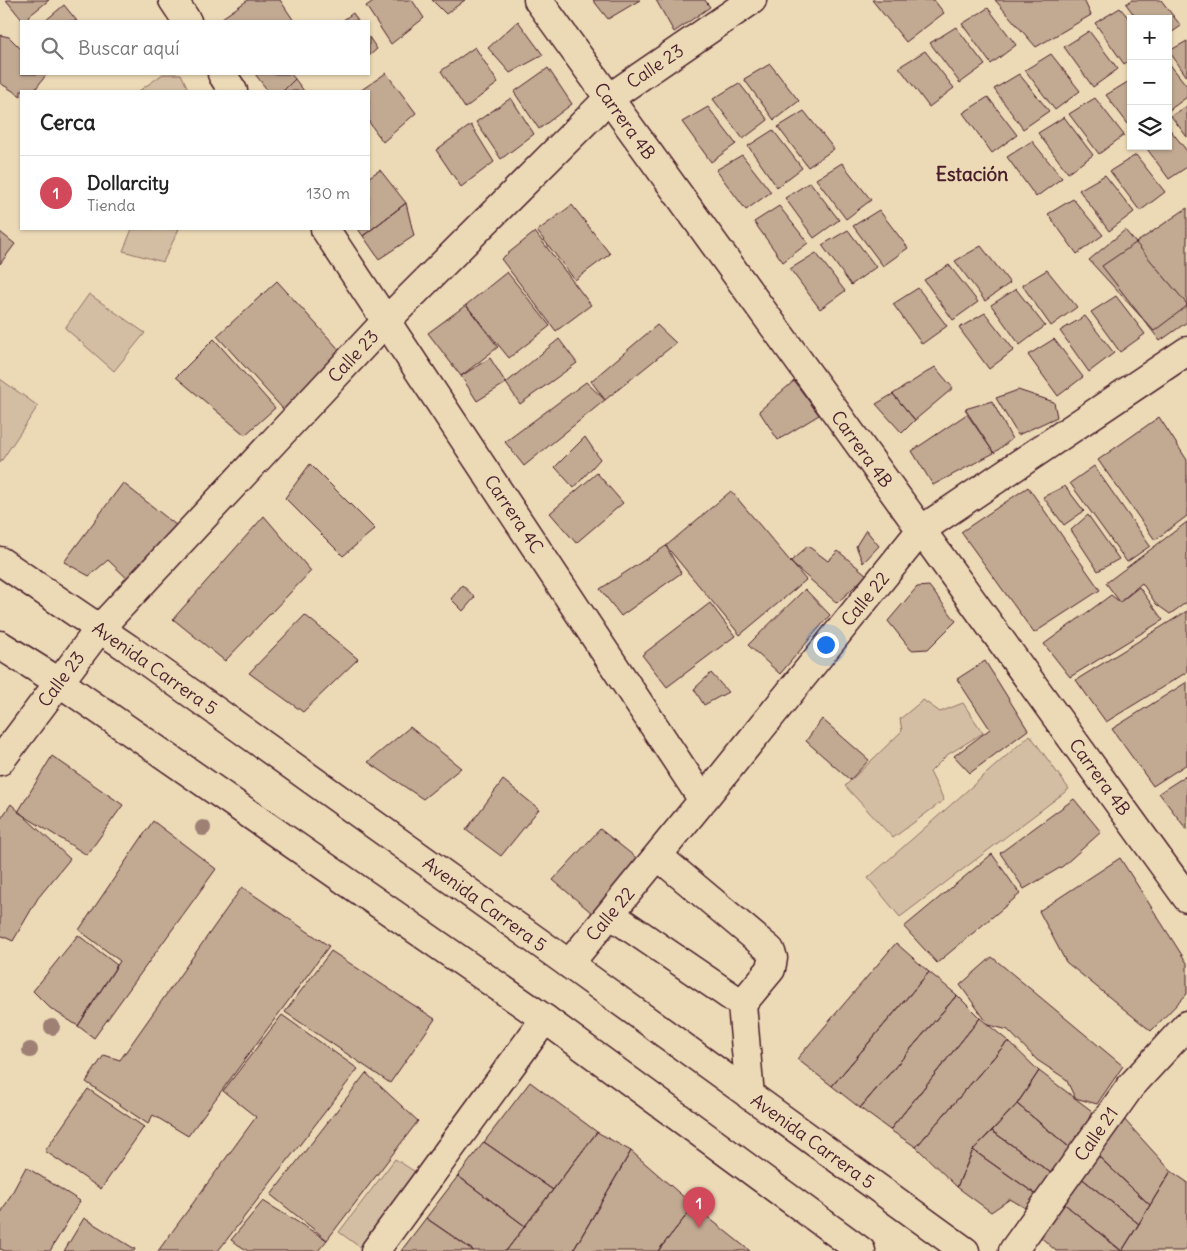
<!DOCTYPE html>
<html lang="es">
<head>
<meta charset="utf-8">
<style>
	body { margin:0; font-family:Delius,sans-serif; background:#f6f6f6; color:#222 }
	.controls { position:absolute; right:15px; top:15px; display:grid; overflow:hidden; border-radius:0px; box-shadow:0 1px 4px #0004 }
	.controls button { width:45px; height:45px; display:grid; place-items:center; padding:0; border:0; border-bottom:1px solid #e0e0e0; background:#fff; color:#222; font:25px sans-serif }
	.you { position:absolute; left:825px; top:644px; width:18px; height:18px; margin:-12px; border:4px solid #fff; border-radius:50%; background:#1a73e8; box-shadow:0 0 0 8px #1a73e833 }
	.badge { display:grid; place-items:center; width:32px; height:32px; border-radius:50%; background:#d1495b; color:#fff; font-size:16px; font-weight:700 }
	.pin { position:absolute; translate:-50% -41px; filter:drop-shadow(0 1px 2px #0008) }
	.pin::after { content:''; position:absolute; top:26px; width:18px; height:15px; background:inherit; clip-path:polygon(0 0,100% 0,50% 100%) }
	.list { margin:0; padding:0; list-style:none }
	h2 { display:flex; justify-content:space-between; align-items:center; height:65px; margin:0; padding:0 20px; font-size:21px }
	h2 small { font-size:16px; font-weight:400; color:#767676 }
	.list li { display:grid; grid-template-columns:32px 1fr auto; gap:15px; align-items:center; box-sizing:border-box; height:75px; padding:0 20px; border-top:1px solid #e0e0e0 }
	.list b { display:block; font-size:19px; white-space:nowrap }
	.list p { margin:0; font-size:16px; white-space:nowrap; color:#767676 }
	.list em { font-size:16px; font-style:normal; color:#767676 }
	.icon { flex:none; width:28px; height:28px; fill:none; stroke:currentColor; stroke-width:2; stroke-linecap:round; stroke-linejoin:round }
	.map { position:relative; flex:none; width:1187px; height:1251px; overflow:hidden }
	.search { position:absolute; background:#fff; box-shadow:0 1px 4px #0004; left:20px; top:20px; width:350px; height:55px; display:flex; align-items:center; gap:12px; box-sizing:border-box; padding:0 18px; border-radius:0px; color:#767676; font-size:19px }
	.panel { position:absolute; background:#fff; box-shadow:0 1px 4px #0004; left:20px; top:90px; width:350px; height:140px; border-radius:0px }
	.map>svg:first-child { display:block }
	.green { fill:#d4bea3; stroke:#8f6e67 }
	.building { fill:#c1a992; stroke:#4a1f2b }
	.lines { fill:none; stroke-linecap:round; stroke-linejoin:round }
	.minor-casing { stroke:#4a1f2b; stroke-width:31 }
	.major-casing { stroke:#4a1f2b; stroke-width:31 }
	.minor { stroke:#ecdab7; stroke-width:28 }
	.major { stroke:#ecdab7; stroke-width:28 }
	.tree { fill:#9e8074 }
	.labels { text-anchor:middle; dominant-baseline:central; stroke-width:4; stroke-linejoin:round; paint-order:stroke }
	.street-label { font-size:18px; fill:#4a1f2b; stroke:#ecdab7 }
	.neighbourhood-label { font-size:19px; font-weight:bold; fill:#4a1f2b; stroke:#ecdab7 }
</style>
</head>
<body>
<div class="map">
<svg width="1187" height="1251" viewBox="0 0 1187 1251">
	<rect width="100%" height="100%" fill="#ecdab7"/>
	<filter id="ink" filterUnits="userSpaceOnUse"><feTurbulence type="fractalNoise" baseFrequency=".02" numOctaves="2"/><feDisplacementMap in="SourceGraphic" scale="10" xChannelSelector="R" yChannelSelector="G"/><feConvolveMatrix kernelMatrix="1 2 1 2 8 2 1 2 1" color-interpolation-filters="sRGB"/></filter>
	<g filter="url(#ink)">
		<path class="green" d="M163,74H181L189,91H139Z
			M132,229H179L163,262L123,251Z
			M89,294L145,333L114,371L65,328Z
			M0,379L38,406L0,463Z
			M923,700L940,712L963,703L983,733L947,755L930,772L944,800L893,838L845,786L902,731L900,719Z
			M1030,735L1069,789L900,917L868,878Z
			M395,1159L417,1173L361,1248L339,1232Z"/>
		<path class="building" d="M6,0H49L23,21Z
			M248,0H280L294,21H224L222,18Z
			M375,0H412L424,18L391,44L366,6Z
			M432,0H465L446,14Z
			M593,0H640L608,19Z
			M656,0H705L710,7L674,32Z
			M872,0H934L944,13L906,42Z
			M995,0H1084L1091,15L1036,47Z
			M1132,0H1161L1181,26L1168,35V19H1137L1126,4Z
			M64,5L77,21H45Z
			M988,8L1016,45L991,64L962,24Z
			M1120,8L1131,21V59L1124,64L1095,23Z
			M353,13L358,21H342Z
			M518,21L543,55L510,73L488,48Z
			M956,27L985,65L960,83L930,43Z
			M1089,31L1118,69L1093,87L1064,47Z
			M0,35L9,37L21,49V74H45L46,75L34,91H21V96L0,83Z
			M369,37L377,49L369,56Z
			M1187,41V77L1169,51Z
			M475,47L498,83L465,108L441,71Z
			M925,51L954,88L929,107L899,67Z
			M1051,54L1080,91L1055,110L1025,70Z
			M1168,62L1187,86V97L1168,111Z
			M770,64L799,101L774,120L744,79Z
			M548,68L572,104L539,129L514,92Z
			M386,73L416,113L383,142L369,122V91H360Z
			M255,74H291L295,79L283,91H268Z
			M1019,74L1049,111L1023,129L994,89Z
			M295,79L304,91H283Z
			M1131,80V128L1106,95Z
			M739,83L768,120L743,139L713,99Z
			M988,97L1017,135L992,153L963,113Z
			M511,98L534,134L501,159L476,122Z
			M1095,98L1124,135L1099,154L1069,114Z
			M1187,106V137L1171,116Z
			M708,107L736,144L711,162L682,122Z
			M804,111L834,149L808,167L778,127Z
			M1064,117L1093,155L1068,173L1038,133Z
			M471,125L494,162L461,187L436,150Z
			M1168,127L1187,151V167L1169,179L1145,146H1168Z
			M773,130L802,168L777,187L748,146Z
			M1032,141L1062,178L1036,197L1007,157Z
			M742,155L771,192L746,210L716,170Z
			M1136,155L1165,192L1140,211L1110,171Z
			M842,163L871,200L846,219L816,179Z
			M380,170L406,203L363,236L358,229H369V177Z
			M1105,175L1134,212L1109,231L1079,190Z
			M810,182L839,220L814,238L785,198Z
			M1073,199L1103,235L1077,254L1048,214Z
			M406,203L414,236L379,259L363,236Z
			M572,205L610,254L575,280L537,231Z
			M779,206L808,243L783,262L754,222Z
			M1187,208V322L1160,341L1102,266Z
			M879,210L908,248L883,266L853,226Z
			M848,230L876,267L851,285L822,245Z
			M1125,230L1187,304V306L1154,331L1089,260Z
			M0,232L15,244L0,264Z
			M535,232L591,305L556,331L501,259Z
			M981,246L1010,283L985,301L955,261Z
			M816,253L845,291L820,309L790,269Z
			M949,265L978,302L953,320L924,280Z
			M1047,270L1077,307L1051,326L1022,285Z
			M507,272L550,326L509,358L466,305Z
			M277,281L345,356L284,410L217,336Z
			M918,288L947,326L922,344L893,304Z
			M1016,289L1045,326L1020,345L991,305Z
			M1116,296L1145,334L1120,352L1091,312Z
			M466,305L498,347L461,376L428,333Z
			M985,313L1014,350L989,369L959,328Z
			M1085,316L1114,353L1089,372L1060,331Z
			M657,325L676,343L605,400L591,381Z
			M214,339L275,408L245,435L176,377Z
			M559,339L577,363L520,404L506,383Z
			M1054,339L1083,377L1058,396L1028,355Z
			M490,358L506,383L477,401L461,376Z
			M935,367L953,388L915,420L893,394Z
			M794,381L819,415L778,440L759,411Z
			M586,382L605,400L524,466L505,442Z
			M1018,390L1054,402L1057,417L1018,435L996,398Z
			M893,394L915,420L902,433L876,404Z
			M992,401L1012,439L994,453L965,409Z
			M967,414L994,453L933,485L912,451Z
			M1159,417L1187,460V516L1155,540L1098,460Z
			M585,437L600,459L574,488L555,467Z
			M310,464L375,529L343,556L285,498Z
			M1094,466L1150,546L1127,562L1070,483Z
			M597,473L623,503L576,543L550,513Z
			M123,483L181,529L134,585L108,560L89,576L64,562Z
			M1065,486L1084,511L1064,525L1043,497Z
			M1028,487L1100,590L1034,633L961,532Z
			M731,491L806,580L740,635L666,546Z
			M1088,515L1119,559L1098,571L1071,530Z
			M264,516L311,571L225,661L173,619Z
			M1187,522V602L1170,614L1156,604L1142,583L1120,602L1106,583Z
			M866,530L879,546L863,563L856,546Z
			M666,546L681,573L621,616L600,589Z
			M808,546L828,561L838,551L867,575L837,603L790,562Z
			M462,585L475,597L463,611L451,599Z
			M929,586L956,621L928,649L911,650L888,621L917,587Z
			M1139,587L1163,620L1070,677L1044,644L1111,595L1120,602Z
			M805,589L830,615L780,674L748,645Z
			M710,603L735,636L667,687L642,655Z
			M1187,611V672L1106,722L1076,680Z
			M305,615L358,659L303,712L249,673Z
			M985,661L1028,730L970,773L954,756L990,729L957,679Z
			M711,673L728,692L704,705L694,689Z
			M1187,682V764L1153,786L1112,729Z
			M822,719L869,760L850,780L806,741Z
			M410,727L461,768L423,799L368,762Z
			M52,756L123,805L87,855L18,812Z
			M1187,775V830L1159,793Z
			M503,780L539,809L501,856L466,830Z
			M1074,799L1101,832L1063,866L1024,889L1000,853Z
			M11,804L70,859L38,898L13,941L0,935V820Z
			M153,821L216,869L94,1038L78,1026L120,961L79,930Z
			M600,829L639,860L592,913L553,880Z
			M992,854L1020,894L937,963L904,927Z
			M1120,858L1187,963V994L1151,1031L1066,962L1039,911Z
			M242,887L329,946L188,1136L153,1115L148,1124L86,1082L104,1055L120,1060Z
			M78,935L117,965L78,1026L50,1008L33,991Z
			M896,943L929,972L832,1086L797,1059Z
			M331,951L435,1019L390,1083L285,1012Z
			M992,957L1123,1066L1097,1104L1075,1098L1066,1079L1037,1060L1008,1030L989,1025L960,985Z
			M929,972L957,995L860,1108L832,1086Z
			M957,995L980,1018L890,1130L860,1108Z
			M282,1015L358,1069L218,1251H158L256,1117L223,1091Z
			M980,1018L1008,1041L916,1147L890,1130Z
			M1008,1041L1039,1071L1017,1104L973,1150L957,1187L916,1147Z
			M1039,1071L1092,1111L1075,1152L1017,1104Z
			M366,1073L418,1121L327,1240L271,1195Z
			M530,1082L597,1132L553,1190L484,1142Z
			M88,1089L144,1127L101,1189L45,1151Z
			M1017,1104L1075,1152L1058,1178L992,1131Z
			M1122,1117L1171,1171L1150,1205L1097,1155Z
			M992,1131L1058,1178L1041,1198L973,1150Z
			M597,1132L631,1151L573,1251H506Z
			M484,1142L553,1190L525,1226L458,1176Z
			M973,1150L1041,1198L1032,1212L1010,1199L991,1212L957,1187Z
			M631,1151L694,1206L658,1251H573Z
			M1097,1155L1150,1205L1139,1224L1080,1177Z
			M26,1167L80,1201L50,1251H5L0,1249V1215Z
			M1171,1171L1187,1182V1247L1184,1251H1122Z
			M458,1176L525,1226L506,1251H474L426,1218Z
			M1080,1177L1139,1224L1122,1251L1061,1201Z
			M263,1201L327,1240L318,1251H248L231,1240Z
			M1061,1201L1121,1251H1056L1034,1231Z
			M694,1206L750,1251H658Z
			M84,1218L135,1249L134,1251H64Z
			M426,1218L474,1251H401Z"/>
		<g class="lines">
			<g class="minor-casing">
				<path id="minor" d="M173,0L187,21
					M538,0L1187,898
					M222,74L233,91
					M325,229L703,800
					M0,761L100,628L386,321L609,98L752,0
					M610,914L742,1004L771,969L773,958L770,950L658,856
					M569,964L703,800L921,530L1187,351
					M742,1004L750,1096
					M375,1251L545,1019
					M1013,1251L1130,1087L1187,1025"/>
			</g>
			<g class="major-casing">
				<path id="major" d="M0,561L128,648L569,964L965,1251
					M0,645L59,682L545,1019L861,1251"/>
			</g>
			<use href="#minor" class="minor"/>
			<use href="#major" class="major"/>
		</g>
		<g class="tree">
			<circle cx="203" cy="828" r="8"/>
			<circle cx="52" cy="1027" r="8"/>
			<circle cx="30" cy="1050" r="8"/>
		</g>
	</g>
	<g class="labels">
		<g class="street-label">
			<text transform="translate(655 66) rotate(-34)">Calle 23</text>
			<text transform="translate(625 121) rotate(54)">Carrera 4B</text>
			<text transform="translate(353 356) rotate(-47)">Calle 23</text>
			<text transform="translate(862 449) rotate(54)">Carrera 4B</text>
			<text transform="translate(514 514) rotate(56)">Carrera 4C</text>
			<text transform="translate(865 599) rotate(-51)">Calle 22</text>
			<text transform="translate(155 668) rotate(35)">Avenida Carrera 5</text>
			<text transform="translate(61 679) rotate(-53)">Calle 23</text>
			<text transform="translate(1100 777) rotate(54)">Carrera 4B</text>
			<text transform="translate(485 904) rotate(36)">Avenida Carrera 5</text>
			<text transform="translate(610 914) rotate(-50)">Calle 22</text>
			<text transform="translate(1096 1134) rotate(-55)">Calle 21</text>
			<text transform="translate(813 1141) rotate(36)">Avenida Carrera 5</text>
		</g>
		<g class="neighbourhood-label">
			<text x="972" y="174">Estación</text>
		</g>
	</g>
</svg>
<div class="controls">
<button>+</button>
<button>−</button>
<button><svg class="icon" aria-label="layers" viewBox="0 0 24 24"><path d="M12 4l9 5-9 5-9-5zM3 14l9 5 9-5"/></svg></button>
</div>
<div class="you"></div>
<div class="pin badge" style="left:699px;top:1228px">1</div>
<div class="search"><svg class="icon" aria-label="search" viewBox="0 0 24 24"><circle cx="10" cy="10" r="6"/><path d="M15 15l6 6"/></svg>Buscar aquí</div>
<section class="panel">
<h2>Cerca<small></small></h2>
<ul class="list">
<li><span class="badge">1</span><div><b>Dollarcity</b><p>Tienda</p></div><em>130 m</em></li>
</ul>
</section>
</div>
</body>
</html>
